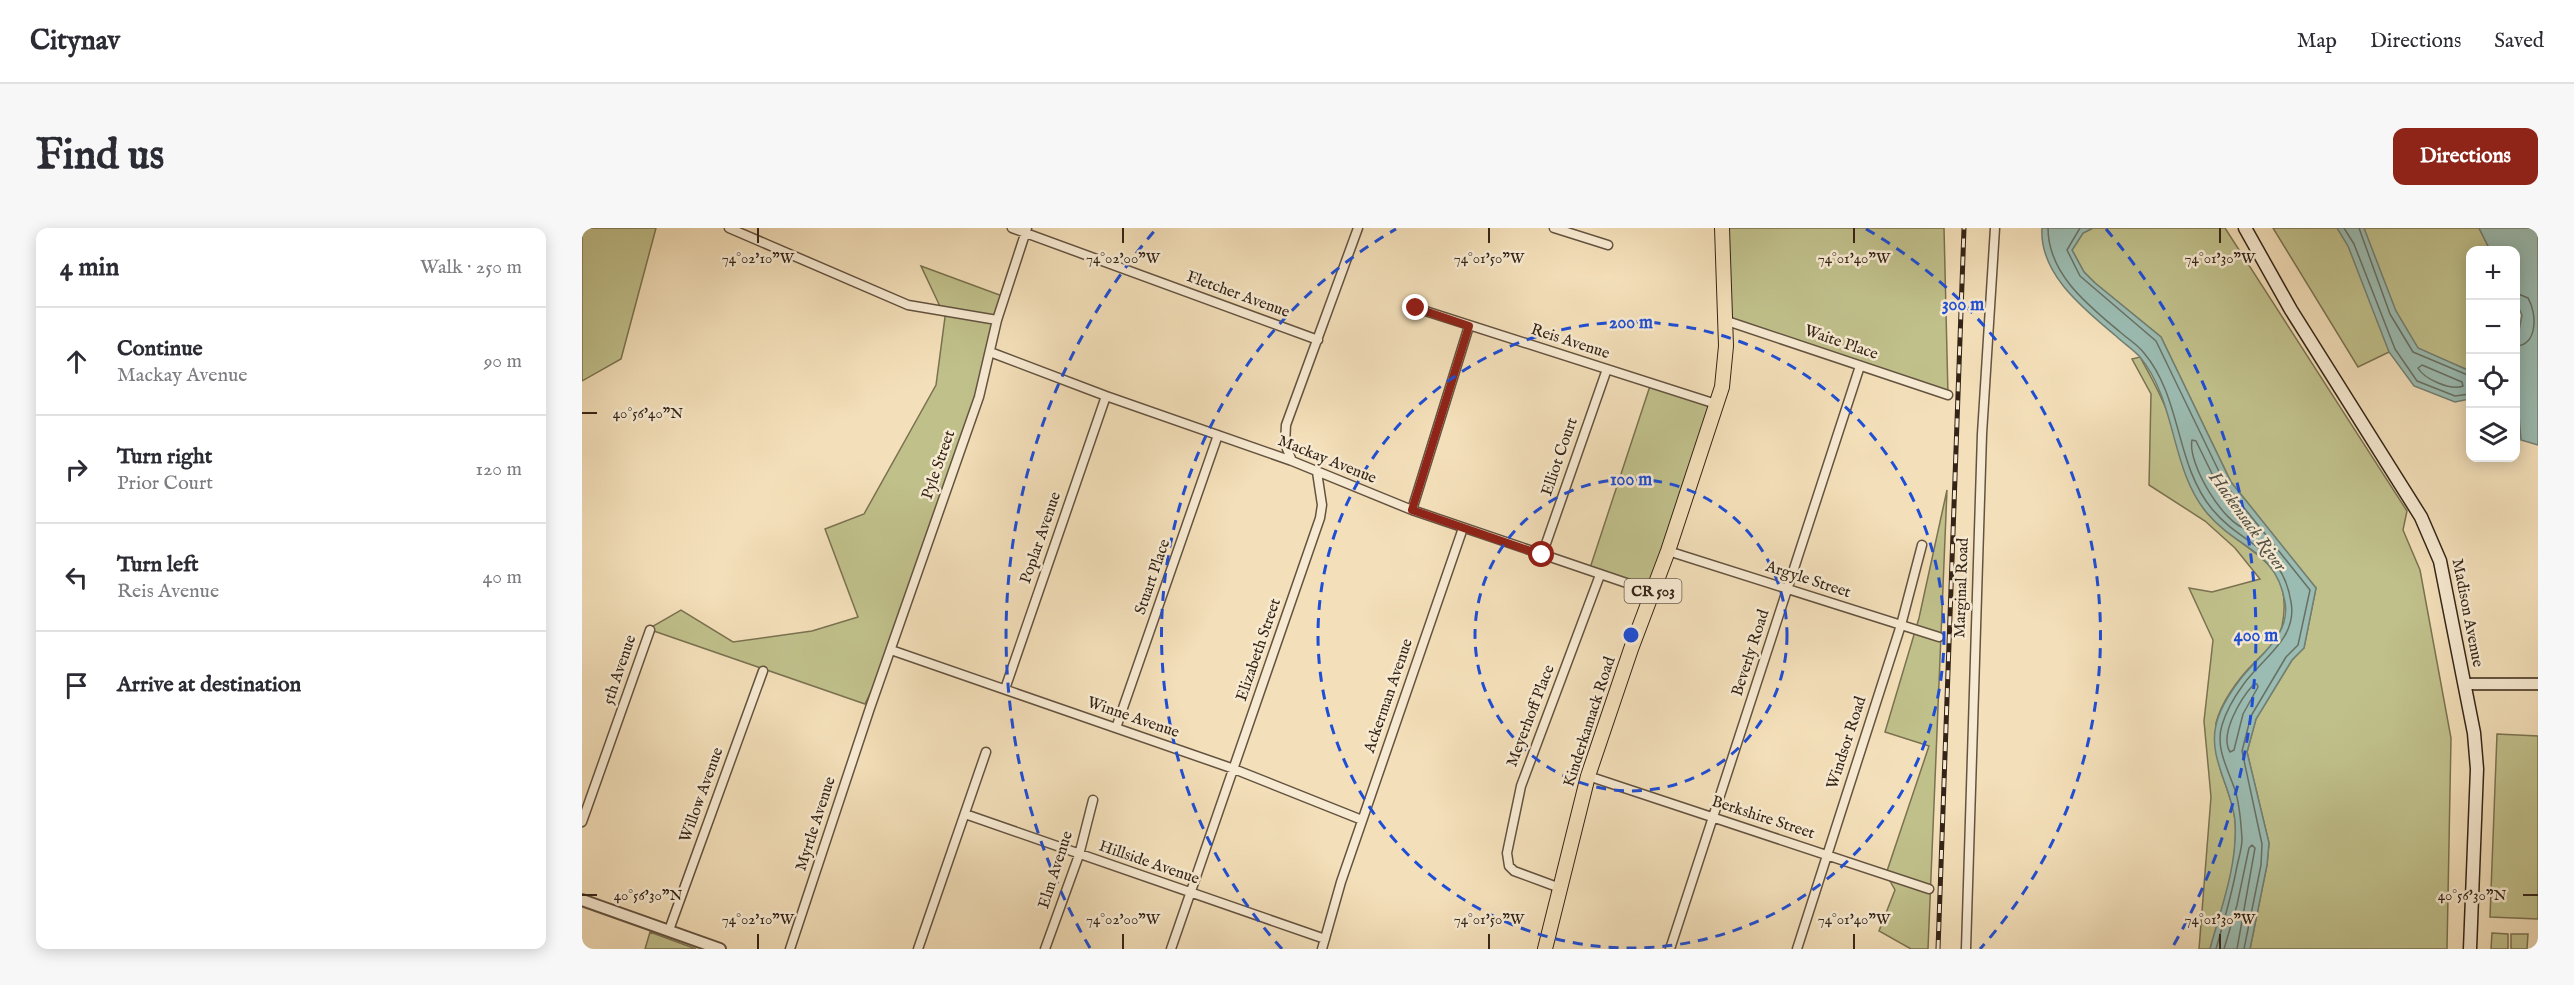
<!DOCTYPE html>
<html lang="en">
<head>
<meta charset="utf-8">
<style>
	body { margin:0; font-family:"IM FELL English",serif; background:#f7f7f7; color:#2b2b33 }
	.controls { position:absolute; right:18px; top:18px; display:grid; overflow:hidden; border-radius:12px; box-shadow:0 3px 15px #0003 }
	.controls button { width:54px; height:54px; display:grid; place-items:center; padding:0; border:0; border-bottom:2px solid #e1e1e2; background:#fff; color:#2b2b33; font:30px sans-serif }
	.stop { position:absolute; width:18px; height:18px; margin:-14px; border:4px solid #8f2418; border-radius:50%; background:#fff }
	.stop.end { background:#8f2418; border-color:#fff; box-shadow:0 2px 6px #0008 }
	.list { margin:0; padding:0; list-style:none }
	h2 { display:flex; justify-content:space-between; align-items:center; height:78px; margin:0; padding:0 24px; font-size:26px }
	h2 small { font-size:20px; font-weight:400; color:#7c7c81 }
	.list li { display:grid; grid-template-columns:39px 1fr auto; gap:18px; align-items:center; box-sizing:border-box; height:108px; padding:0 24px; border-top:2px solid #e1e1e2 }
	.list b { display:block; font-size:22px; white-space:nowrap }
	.list p { margin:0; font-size:20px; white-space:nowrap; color:#7c7c81 }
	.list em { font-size:20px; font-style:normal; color:#7c7c81 }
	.icon { flex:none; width:33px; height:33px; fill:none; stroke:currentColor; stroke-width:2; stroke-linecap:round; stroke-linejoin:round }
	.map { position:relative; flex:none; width:1956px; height:721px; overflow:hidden; border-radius:12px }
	header { display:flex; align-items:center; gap:36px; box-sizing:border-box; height:84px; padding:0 30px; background:#fff; border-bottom:2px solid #e1e1e2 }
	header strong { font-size:28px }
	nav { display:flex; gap:33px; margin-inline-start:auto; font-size:21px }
	.intro { display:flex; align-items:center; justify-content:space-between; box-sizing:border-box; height:144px; padding:0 36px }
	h1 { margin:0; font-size:42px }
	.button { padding:15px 27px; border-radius:12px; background:#8f2418; color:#fff; font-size:21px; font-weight:700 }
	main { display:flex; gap:36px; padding:0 36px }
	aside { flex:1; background:#fff; border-radius:12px; box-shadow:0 3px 15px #0003 }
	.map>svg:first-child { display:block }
	.green { fill:#c0c08b; stroke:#7a7251; stroke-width:1.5 }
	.water { fill:#9bbcb2; stroke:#727f74; stroke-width:1.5 }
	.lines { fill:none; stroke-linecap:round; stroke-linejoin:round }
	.shore { stroke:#687064; stroke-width:1.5 }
	.minor-casing { stroke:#645340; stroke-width:11 }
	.tertiary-casing { stroke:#645340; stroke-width:14 }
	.secondary-casing { stroke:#342417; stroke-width:15 }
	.primary-casing { stroke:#342417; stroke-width:16 }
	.minor { stroke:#f7ead2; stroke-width:8 }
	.tertiary { stroke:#f7ead2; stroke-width:10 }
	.secondary { stroke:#f7ead2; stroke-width:12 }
	.primary { stroke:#f3dfb9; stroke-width:14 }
	.rail-casing { stroke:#342417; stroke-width:5 }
	.rail { stroke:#f7ead2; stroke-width:3; stroke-dasharray:9; stroke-linecap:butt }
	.route { stroke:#8f2418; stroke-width:8 }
	.ticks { fill:none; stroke:#342417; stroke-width:2 }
	.ring { fill:none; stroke:#1d4ed8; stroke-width:3; stroke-dasharray:10 8 }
	.labels { text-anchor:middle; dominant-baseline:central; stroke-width:5; stroke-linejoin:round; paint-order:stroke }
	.shield { fill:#f7ead2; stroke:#6e5f4f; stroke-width:1.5 }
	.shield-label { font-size:15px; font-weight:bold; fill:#342417 }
	.street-label { font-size:16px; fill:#342417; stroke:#f7ead2 }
	.water-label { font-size:18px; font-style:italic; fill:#535246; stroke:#f7ead2 }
	.ticks-label { font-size:15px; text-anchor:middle; fill:#342417; stroke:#f7ead2; stroke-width:5; stroke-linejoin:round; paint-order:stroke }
	.centre { fill:#1d4ed8; stroke:#f7ead2; stroke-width:3 }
	.ring-label { font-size:18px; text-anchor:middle; font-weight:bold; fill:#1d4ed8; stroke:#f7ead2; stroke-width:5; stroke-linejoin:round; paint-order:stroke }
</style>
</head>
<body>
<header>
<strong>Citynav</strong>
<nav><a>Map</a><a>Directions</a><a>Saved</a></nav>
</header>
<div class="intro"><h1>Find us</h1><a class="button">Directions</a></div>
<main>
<aside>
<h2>4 min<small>Walk · 250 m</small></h2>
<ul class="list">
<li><svg class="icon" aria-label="ahead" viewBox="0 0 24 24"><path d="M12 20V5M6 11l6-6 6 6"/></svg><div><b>Continue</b><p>Mackay Avenue</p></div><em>90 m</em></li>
<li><svg class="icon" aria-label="right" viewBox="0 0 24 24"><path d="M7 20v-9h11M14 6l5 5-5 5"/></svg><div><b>Turn right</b><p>Prior Court</p></div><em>120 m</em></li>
<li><svg class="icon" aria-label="left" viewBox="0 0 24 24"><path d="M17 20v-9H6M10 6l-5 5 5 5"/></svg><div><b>Turn left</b><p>Reis Avenue</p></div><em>40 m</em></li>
<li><svg class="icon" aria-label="arrive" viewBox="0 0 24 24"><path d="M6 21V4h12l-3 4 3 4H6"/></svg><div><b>Arrive at destination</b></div></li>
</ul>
</aside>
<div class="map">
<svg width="1956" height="721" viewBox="0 0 1956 721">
	<rect width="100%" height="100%" fill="#f3dfb9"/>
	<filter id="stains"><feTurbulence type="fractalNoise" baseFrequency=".00333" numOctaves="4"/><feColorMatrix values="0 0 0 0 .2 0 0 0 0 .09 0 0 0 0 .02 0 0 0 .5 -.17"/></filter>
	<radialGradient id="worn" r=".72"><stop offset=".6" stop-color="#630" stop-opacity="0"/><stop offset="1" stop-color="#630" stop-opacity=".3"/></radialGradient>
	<path class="green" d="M0,0H74L39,131L0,153Z
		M1140,0H1362L1366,167L1142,92Z
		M1511,0H1643L1825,283L1821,302L1838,342L1869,510L1865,721H1668L1685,637L1687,615L1665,524L1674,491L1710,432L1722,420L1734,360L1649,254L1579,109L1513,55L1502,44L1490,22L1501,5Z
		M1691,0H1897L1908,22H1888V143L1836,121L1807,124L1776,139Z
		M339,38L423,69L408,124L309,422L283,476L66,401L99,382L151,414L230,403L276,389L243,301L282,286L354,157L363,89Z
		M1558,129C1568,147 1579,166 1586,186C1598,220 1601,257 1626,286C1661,326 1714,331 1700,398C1696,415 1681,425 1670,437C1656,451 1639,475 1634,495C1633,500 1635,507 1636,513C1636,523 1636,535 1639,544C1645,561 1651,575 1653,592C1657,635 1640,680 1628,721H1617L1629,569L1622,493L1631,412L1607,360L1630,364L1678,351L1653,320L1623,293L1567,257L1569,166L1550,131Z
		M1069,155L1134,176L1071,364L1007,343Z
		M1365,262L1346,721H1329L1297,703L1313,662L1304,646L1347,518L1303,504L1337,390Z
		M1915,506L1956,508V691L1908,689Z
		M68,704L114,721H63Z
		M1910,705L1926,706V721H1909Z
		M1929,706H1946L1945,721H1929Z"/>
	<path class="water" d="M1460,0H1511L1501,5L1490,22L1502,44L1513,55L1579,109L1649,254L1734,360L1722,420L1710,432L1674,491L1665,524L1687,615L1685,637L1668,721H1628C1639,680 1656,636 1653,593C1650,560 1626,530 1634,497C1637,483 1648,465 1657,453C1674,429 1709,409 1703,374C1694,321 1656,322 1625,285C1588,241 1595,174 1558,129C1551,121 1541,115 1534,108C1502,81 1457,46 1460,0Z
		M1755,0H1782L1814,83L1836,120L1888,143V171L1873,174L1832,158L1807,124L1766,18Z
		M1897,0H1956V217L1939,212L1935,163L1934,162V118L1940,87L1934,74V22H1908Z"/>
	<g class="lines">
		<path class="shore" d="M1466,0C1466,46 1506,77 1538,104C1546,111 1556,117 1562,125C1600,170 1593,236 1630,281C1661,319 1700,318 1709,374C1716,411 1679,431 1661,457C1653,468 1644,484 1640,497C1633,520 1646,541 1653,562C1658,577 1659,595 1660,611C1660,620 1657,629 1655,638C1650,666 1642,693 1634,721
			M1498,0L1485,22L1498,48L1574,113L1643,256L1728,362L1716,417L1704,429L1669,488L1660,523L1680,616L1679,637L1662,721
			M1762,0L1772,16L1813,121L1835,153L1873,168L1888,166
			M1777,0L1808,86L1831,124L1888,148
			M1934,65L1946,70C1955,85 1956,117 1934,118
			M1840,137L1880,154L1881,158C1869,163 1842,151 1836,140Z
			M1610,212L1614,213L1637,260L1666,297L1665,301C1642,297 1605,235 1610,212Z
			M1672,456H1675L1676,459L1661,486L1652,522L1648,524C1637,506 1659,470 1672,456Z
			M1642,721L1655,677L1667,620L1670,617L1673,620L1655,721"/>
		<g class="minor-casing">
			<path id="minor" d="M147,0L326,77L415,92
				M430,0L736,112
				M972,0L1026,17
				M834,80L1134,176
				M1142,92L1366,167
				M408,124L524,168L710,233L830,282L1071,364
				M710,233L703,216L704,197L776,0
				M830,282L887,98
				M1086,323L1357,409
				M960,327L1025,141
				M309,422L652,541L780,592
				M423,461L524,168
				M534,500L636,207
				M1006,548L1347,661
				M383,586L743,711
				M0,594L68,402
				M978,660L932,643L927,638L925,625L939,558L1018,347
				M87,702L181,443
				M208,721L288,480L397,169L415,92L445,0
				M336,721L404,524
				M463,721L497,627L511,572
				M589,721L738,290L740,277L735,244
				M740,721L759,654L881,300
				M1088,721L1278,138
				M1215,721L1319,397L1340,317
				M1384,721L1400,206L1413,0"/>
		</g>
		<g class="tertiary-casing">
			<path id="tertiary" d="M1882,456H1956
				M0,672L138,721"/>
		</g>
		<g class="secondary-casing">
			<path id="secondary" d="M1663,0L1709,82L1839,289L1858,333L1892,505L1895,541L1888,721"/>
		</g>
		<g class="primary-casing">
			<path id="primary" d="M963,721L1006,548L1049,421L1086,323L1140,159L1144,118L1140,0"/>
		</g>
		<use href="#minor" class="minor"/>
		<use href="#tertiary" class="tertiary"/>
		<use href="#secondary" class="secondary"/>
		<use href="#primary" class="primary"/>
		<g class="rail-casing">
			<path id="rail" d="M1356,721L1382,0"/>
		</g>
		<use href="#rail" class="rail"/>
	</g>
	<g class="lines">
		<path class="route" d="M834,80L887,98L830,282L960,327"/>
	</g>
	<path class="ticks" d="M176,0V15M541,0V15M907,0V15M1272,0V15M1638,0V15M0,185H15M0,667H15M1941,667H1956M176,706V721M541,706V721M907,706V721M1272,706V721M1638,706V721"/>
	<g class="ring">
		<circle cx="1049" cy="407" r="156"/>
		<circle cx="1049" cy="407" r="313"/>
		<path d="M700 721A469 469 0 0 1 814 1M1284 1A469 469 0 0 1 1398 721"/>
		<path d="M508 720A625 625 0 0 1 574 1M1524 1A625 625 0 0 1 1590 720"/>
	</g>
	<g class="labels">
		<rect class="shield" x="1042.5" y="351" width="57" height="24" rx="4.5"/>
		<g class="shield-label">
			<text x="1071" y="363">CR 503</text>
		</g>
		<g class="street-label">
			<text transform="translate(656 67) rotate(20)">Fletcher Avenue</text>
			<text transform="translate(988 114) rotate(18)">Reis Avenue</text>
			<text transform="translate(1259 115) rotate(19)">Waite Place</text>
			<text transform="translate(978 229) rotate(-71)">Elliot Court</text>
			<text transform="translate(745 232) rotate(22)">Mackay Avenue</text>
			<text transform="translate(357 237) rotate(-71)">Pyle Street</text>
			<text transform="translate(459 310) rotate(-71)">Poplar Avenue</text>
			<text transform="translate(571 349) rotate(-71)">Stuart Place</text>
			<text transform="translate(1226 352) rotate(18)">Argyle Street</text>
			<text transform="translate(1380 360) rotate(-88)">Marginal Road</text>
			<text transform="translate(1885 385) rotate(79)">Madison Avenue</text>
			<text transform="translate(677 422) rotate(-71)">Elizabeth Street</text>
			<text transform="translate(1169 425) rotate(-72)">Beverly Road</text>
			<text transform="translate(38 442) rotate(-71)">5th Avenue</text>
			<text transform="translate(807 468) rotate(-71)">Ackerman Avenue</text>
			<text transform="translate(949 488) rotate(-69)">Meyerhoff Place</text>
			<text transform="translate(551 490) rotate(19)">Winne Avenue</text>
			<text transform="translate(1008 494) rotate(-72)">Kinderkamack Road</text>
			<text transform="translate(1265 515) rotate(-72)">Windsor Road</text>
			<text transform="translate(120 567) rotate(-70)">Willow Avenue</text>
			<text transform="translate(1181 590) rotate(18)">Berkshire Street</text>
			<text transform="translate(234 596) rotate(-72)">Myrtle Avenue</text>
			<text transform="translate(567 635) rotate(19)">Hillside Avenue</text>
			<text transform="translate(474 642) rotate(-72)">Elm Avenue</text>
		</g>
		<g class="water-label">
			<text transform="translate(1665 294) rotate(54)">Hackensack River</text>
		</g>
	</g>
	<g class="ticks-label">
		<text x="176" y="35">74°02'10"W</text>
		<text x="541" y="35">74°02'00"W</text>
		<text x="907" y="35">74°01'50"W</text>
		<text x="1272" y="35">74°01'40"W</text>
		<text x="1638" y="35">74°01'30"W</text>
		<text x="66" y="190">40°56'40"N</text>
		<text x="66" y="672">40°56'30"N</text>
		<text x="1890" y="672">40°56'30"N</text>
		<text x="176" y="696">74°02'10"W</text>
		<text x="541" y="696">74°02'00"W</text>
		<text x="907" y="696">74°01'50"W</text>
		<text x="1272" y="696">74°01'40"W</text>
		<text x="1638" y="696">74°01'30"W</text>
	</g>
	<circle cx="1049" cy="407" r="9" class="centre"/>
	<g class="ring-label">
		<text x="1381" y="82">300 m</text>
		<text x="1049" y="100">200 m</text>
		<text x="1049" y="257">100 m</text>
		<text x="1674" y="413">400 m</text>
	</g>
	<rect width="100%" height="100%" filter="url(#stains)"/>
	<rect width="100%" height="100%" fill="url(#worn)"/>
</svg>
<div class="controls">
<button>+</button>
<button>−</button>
<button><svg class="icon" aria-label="locate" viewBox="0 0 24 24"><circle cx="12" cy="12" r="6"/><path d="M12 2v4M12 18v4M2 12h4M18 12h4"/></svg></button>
<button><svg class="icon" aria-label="layers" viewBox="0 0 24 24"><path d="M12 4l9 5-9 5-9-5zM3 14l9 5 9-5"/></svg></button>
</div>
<div class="stop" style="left:960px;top:327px"></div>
<div class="stop end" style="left:834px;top:80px"></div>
</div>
</main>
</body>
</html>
